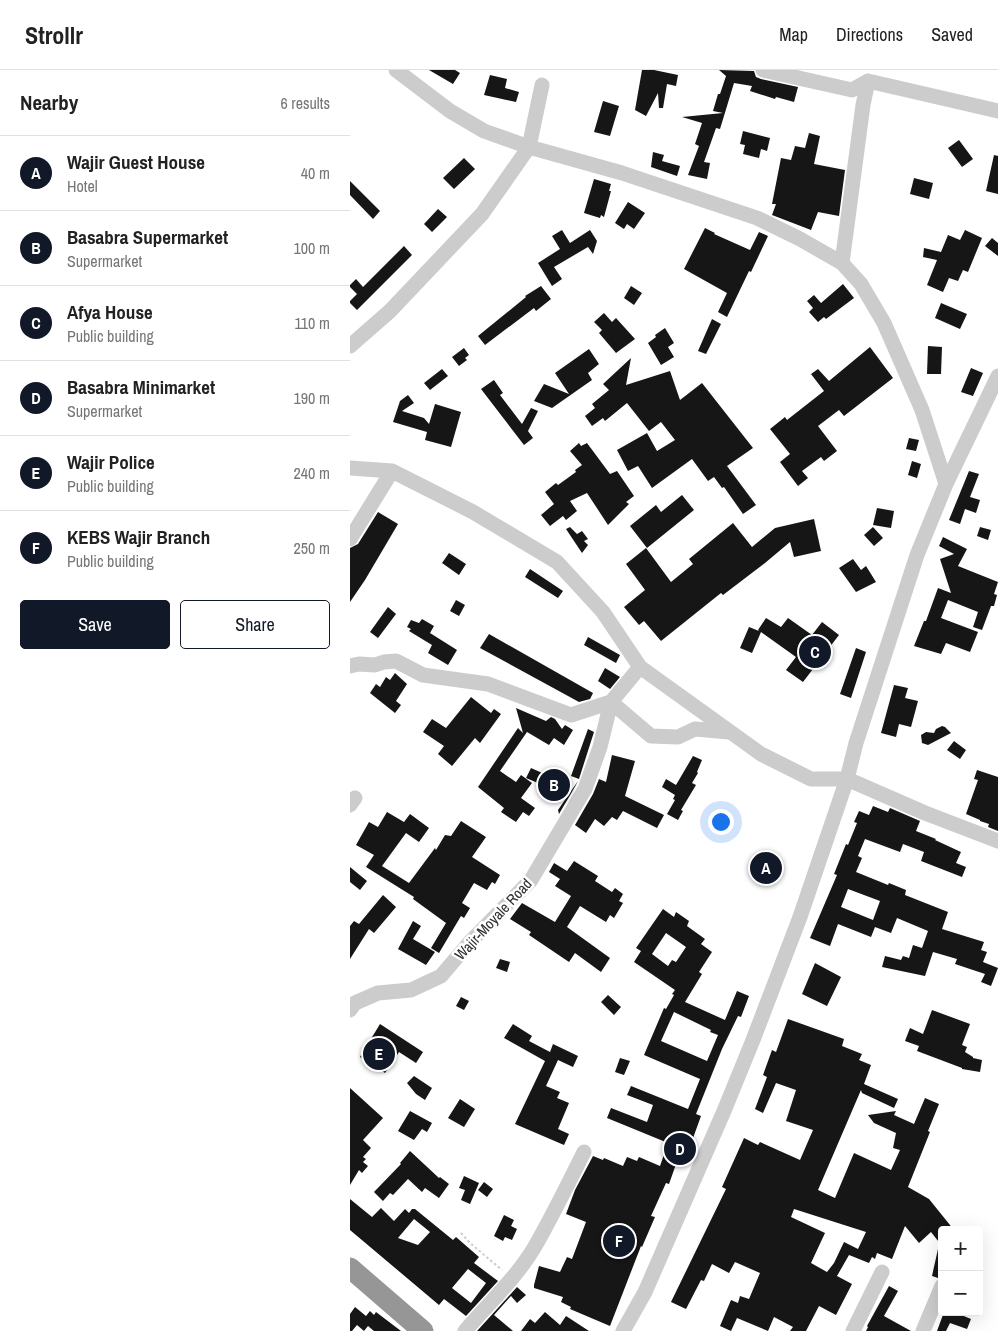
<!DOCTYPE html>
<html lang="en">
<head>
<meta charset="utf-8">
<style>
	body { margin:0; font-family:"Archivo Narrow",sans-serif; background:#f2f2f2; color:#222 }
	.controls { position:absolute; right:15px; bottom:15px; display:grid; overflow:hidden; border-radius:5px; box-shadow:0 5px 20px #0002 }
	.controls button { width:45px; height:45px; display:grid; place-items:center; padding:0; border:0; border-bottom:1px solid #e0e0e0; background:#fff; color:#222; font:25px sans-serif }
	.you { position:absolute; left:370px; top:751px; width:18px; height:18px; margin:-12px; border:4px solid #fff; border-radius:50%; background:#1a73e8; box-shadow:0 0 0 8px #1a73e833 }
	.badge { display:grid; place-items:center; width:32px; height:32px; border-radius:50%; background:#111827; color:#fff; font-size:16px; font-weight:700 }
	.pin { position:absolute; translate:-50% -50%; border:2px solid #fff; box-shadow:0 1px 5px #0006 }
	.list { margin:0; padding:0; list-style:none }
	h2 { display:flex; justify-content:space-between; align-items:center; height:65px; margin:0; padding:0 20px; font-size:21px }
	h2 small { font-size:16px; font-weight:400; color:#767676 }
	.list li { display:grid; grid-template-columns:32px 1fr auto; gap:15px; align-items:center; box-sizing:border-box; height:75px; padding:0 20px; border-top:1px solid #e0e0e0 }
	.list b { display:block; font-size:19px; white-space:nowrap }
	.list p { margin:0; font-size:16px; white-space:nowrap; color:#767676 }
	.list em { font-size:16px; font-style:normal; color:#767676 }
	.actions { display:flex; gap:10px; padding:15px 20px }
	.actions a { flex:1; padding:11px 0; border:1px solid #111827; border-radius:5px; text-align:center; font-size:18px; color:#111827 }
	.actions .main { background:#111827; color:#fff }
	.map { position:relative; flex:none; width:648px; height:1261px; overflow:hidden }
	header { display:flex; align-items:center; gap:30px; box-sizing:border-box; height:70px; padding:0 25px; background:#fff; border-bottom:1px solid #e0e0e0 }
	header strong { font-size:24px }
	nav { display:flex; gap:28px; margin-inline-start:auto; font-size:18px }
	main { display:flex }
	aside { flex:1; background:#fff }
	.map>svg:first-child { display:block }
	.building { fill:#161616; fill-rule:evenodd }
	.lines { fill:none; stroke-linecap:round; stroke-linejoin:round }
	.path { stroke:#ccc; stroke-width:2; stroke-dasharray:2.5 2.5; stroke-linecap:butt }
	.minor { stroke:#ccc; stroke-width:15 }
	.highway { stroke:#969696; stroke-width:21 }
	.labels { text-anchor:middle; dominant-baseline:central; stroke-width:5; stroke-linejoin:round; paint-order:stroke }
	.street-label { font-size:15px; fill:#2f2f2f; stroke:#fff }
</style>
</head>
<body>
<header>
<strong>Strollr</strong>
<nav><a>Map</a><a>Directions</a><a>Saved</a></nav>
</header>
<main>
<aside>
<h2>Nearby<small>6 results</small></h2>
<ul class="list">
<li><span class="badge">A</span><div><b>Wajir Guest House</b><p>Hotel</p></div><em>40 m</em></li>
<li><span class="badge">B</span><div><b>Basabra Supermarket</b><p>Supermarket</p></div><em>100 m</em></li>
<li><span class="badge">C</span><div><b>Afya House</b><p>Public building</p></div><em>110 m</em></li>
<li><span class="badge">D</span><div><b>Basabra Minimarket</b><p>Supermarket</p></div><em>190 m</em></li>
<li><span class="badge">E</span><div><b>Wajir Police</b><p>Public building</p></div><em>240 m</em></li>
<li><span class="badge">F</span><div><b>KEBS Wajir Branch</b><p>Public building</p></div><em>250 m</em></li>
</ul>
<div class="actions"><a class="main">Save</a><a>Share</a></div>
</aside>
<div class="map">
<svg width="648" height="1261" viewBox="0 0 648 1261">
	<rect width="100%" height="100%" fill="#fff"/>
	<path class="building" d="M79,0H105L110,3L103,14Z
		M292,0H304L328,5L326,16L317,14L313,38H309L308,23L296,46L285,40Z
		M369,0L404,1L406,7L411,9L448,17L444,32L426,27L425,29L400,21L402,16L384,13L370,59L366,58L354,92L360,93L357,109L338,105L349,76L345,74L352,53L332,47L373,43L363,41L368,24H370L376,6Z
		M140,5L157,9L155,18L169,22L166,32L134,25Z
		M253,31L269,36L260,66L244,62Z
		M393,61L420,68L417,81L411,79L409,88L393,84L395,75L390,74Z
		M459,63L470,66L464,94L495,100L489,146L468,142L461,160L422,145L426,134H422L431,88L441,90L445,76L455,78Z
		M609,70L623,89L612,97L598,78Z
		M303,82L314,85L312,91L330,96L327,106L301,97Z
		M644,85L648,86V124L636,121Z
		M114,88L125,99L104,119L93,108Z
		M564,108L583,113L579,129L560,124Z
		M244,109L261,114L259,121H261L254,147L251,145L250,148L234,143Z
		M0,111L30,141L23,149L0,125Z
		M278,132L295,143L284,159L277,154L274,159L265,153Z
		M88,139L97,147L82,162L74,154Z
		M355,158L365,163L364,164L400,180L409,162L418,166L401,202L399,201L377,247L368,242L377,223L334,199Z
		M212,160L220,173L240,160L247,171L243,184L238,177L204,197L212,209L202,216L188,193L210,179L202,166Z
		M615,160L632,168L618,202L613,200L608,211L599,208L593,222L577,215L587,190L573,187L574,178L591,182L598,165L610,170Z
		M642,168L648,173V186L635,176Z
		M54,176L62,185L7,240L0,233V231L7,224L0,217V215L6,209L13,217Z
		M493,214L504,228L476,249L474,247L468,252L459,242L463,238L457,231L464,225L471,233Z
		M191,216L201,229L186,241L184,238L135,275L128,266L176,227L175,226Z
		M281,216L292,223L284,235L274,228Z
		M591,233L617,244L610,259L585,248Z
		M254,243L262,252L266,248L285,269L266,283L249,263L252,260L244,252Z
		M362,249L371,254L356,284L348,281Z
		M315,258L324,273L318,277L324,287L311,295L298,273L306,267L305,265Z
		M578,276L592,277L591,304H577Z
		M520,277L543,308L494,346L489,340L468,356L487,381L474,391L471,387L452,401L458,408L448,416L430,392L440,384L420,359L435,347L437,350L474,321L461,304L468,299L479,311Z
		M114,278L119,285L115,288L117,290L109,296L102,287Z
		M239,279L249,294L238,303L242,310L202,338L184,331L194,314L219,324L205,303Z
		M281,288L276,315L320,301L330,330L352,313L403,378L377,396L406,435L393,444L374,417L372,418L364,407L358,411L342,389L302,418L288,396L278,401L267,380L297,363L307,381L325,370L311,352L299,361L277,333L255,351L253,348L242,356L235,346L245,338L242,334L259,320L253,314Z
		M621,298L633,303L623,326L611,322Z
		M92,299L98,306L80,320L74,313Z
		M144,310L153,323L150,325L172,354L181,338L188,341L178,361L183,368L174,375L131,319Z
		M58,325L64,333L52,341L74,348L79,354L85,334L111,342L101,377L75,370L77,362L43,352L50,331Z
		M559,368L569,370L566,381L556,379Z
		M229,373L231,376L237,373L260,404L267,401L284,426L276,432L279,434L258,455L237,423L220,431L227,441L216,450L213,446L200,456L191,445L204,434L195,422L206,413L208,415L226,402L225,400L232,395L220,381Z
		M562,391L571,394L567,408L558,405Z
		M619,401L629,404L620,427L630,430L626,443L615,439L610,454L599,450Z
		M332,425L344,440L297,478L280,456L306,435L311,442Z
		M527,438L544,441L541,458L523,455Z
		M28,442L48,454L15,510L0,532V478L8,474Z
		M464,449L471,481L444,487L440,472L415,493L373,525L371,523L311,571L294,551L289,555L274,537L295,520L276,494L296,478L321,512L343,494L339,489L383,453L402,477L425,458Z
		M220,457L227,464L232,461L238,469L234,471L238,475L232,483L216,459Z
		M523,457L533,468L524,476L514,465Z
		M630,457L641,460L638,470L627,466Z
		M593,467L617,479L608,496L648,512L644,524L647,525L644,536H641L632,560L623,557L628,542L598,530L591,548L628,562L620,582L596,573L591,584L564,576L574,551H576L588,518L601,523L590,489L604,484L589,476Z
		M99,483L116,494L109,505L92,493Z
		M503,489L511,500L516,496L526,512L506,522L489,498Z
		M180,499L213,521L208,528L175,507Z
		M106,530L115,535L109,546L100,541Z
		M38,537L46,544L28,568L20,562Z
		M416,548L431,557L438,548L462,565L472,552L489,565L453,612L436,600L446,587L411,562L402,583L390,578L399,557L409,561L408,560Z
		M72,549L84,556L80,563L107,580L98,595L78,583L82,575L59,561L61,559L57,557L61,550L69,553Z
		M139,564L243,623L240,629L229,632L130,578Z
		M238,567L270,585L266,593L234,575Z
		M506,578L516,582L501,628L490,624Z
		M255,598L270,607L260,619L248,611Z
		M45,603L57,614L46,631L51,635L45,643L20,623L26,614L30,617L36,607L40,610Z
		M544,615L558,618L555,628L568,631L561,657L549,654L546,667L531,663Z
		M121,627L141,643L144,639L151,644L130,673L125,668L102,696L88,684L94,676L73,662L82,649L96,658Z
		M166,638L196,651L201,647L205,649L212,659L215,655L223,660L214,675L204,668L199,675L177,662L150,701L166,712L171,705L182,713L171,728L185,738L179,746L173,742L166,752L151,742L154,738L128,717L168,658L173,663Z
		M592,656L595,657L601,663L578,675L572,673L571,665L576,662L584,663L586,659Z
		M238,659L244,662L229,709L221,706Z
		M604,671L616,680L610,689L597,680Z
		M262,685L285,691L275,726L314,745L307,758L273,741L267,750L262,747L254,756L245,749L236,763L225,755L243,724L249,709L256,712Z
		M343,686L352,690L347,702L348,703L342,713L346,715L331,740L333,741L328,750L317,744L325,730L323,729L325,725L312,717L316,709L326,715Z
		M181,698L199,706L195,716L176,708Z
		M627,700L648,707V761L638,757L639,754L630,751V750L616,744L628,710L624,709Z
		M228,711L226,715L209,744L208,740Z
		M523,736L538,742L540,738L570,751L566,761L586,769L585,770L611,782L606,793L616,797L612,807L571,791L574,782L553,774L550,782L515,769L508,786L512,788L506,802L538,815L539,813L556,820L555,825L598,842L592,859L634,872L631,880L637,882L633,892L648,898L641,916L631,912L635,904L605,894L607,889L583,882L575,906L532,897L535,886L551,890L553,886L559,888L563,875L572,878L578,861L547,848L541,863L525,857L521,867L488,854L480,876L460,868L487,805L484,804L496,774L498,775L507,753L504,752L509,741L519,745ZM498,819L530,831L523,850L491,837Z
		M37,742L54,752L60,744L79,758L69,772L56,763L32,796L59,813L85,778L86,780L95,765L101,766L111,751L136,767L122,787L150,805L145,814L142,812L137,820L124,813L112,833L120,838L114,848L111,846L89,883L81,878L96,853L63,829L64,827L16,797L24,785L6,775L19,752L28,757Z
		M224,791L248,806L245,811L262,822L265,818L273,824L269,831L273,833L264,848L260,845L256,852L230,836L217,857L260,888L251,902L225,883L219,892L179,865L181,862L160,849L172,833L205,852L221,826L205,816L210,809L199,802L204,793L217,801Z
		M0,797L17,811L10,820L0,812Z
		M33,825L46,837L24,863L19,859L0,889V856L4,851L9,854Z
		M313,839L324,847L326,842L339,851L337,856L355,869L351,874L362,882L349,902L352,904L335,932L375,950L387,921L399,926L391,947L388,946L372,979L346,1044L351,1046L338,1082L331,1080L319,1114L316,1113L301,1146L305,1147L292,1177L291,1176L260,1256L220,1239L221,1237L211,1232L213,1227L184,1218V1215L189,1196L210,1202L217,1187L222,1189L236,1152L216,1144L225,1120L243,1086L253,1090L254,1088L273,1096L277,1087L287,1091L289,1087L310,1096L318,1073L257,1048L261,1038L297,1052L303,1035L277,1025L281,1016L338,1039L350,1009L294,985L314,938L316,939L324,925L322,924L325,920L284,892L291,881L286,878ZM316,863L336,877L326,892L322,890L318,896L302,884ZM324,942L361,960L360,962L368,965L357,991L311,971Z
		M63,851L71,856L63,869L85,882L76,895L48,879Z
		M150,889L160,892L157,902L146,898Z
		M465,893L491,907L477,936L452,924Z
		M258,925L271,937L264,945L251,932Z
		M111,927L119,931L114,940L106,936Z
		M582,940L620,954L612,975L617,977L615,982L623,987V988L632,990L630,1002L612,999V998L567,981L569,976L555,971L560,958L573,964Z
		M438,949L494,969L492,976L512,984L509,990L521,995L514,1014L548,1029L544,1038L512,1023L511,1020L468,1120L485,1128L504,1083L541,1100L550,1080L543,1078L546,1063L524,1053L518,1045L546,1041L544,1045L564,1054L575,1028L589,1034L578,1061L580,1062L558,1117L579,1129L604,1160H592V1176L581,1162L569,1173L555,1156L542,1189L527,1183L525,1189L522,1187L519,1193L499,1185L487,1206L502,1214L486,1245L469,1236L456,1261H440L443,1257L424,1247L418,1261L387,1248L381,1261L370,1256L381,1230L388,1233L390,1226L399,1229L410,1203L385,1192L379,1203L362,1194L354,1211L351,1210L336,1239L321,1232L376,1119L372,1117L394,1068L408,1075L410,1072L450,1090L463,1060L436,1051L446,1020L426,1013L413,1043L405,1039L417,1007L413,1005L422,980L426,982ZM444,1139L516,1162L508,1179L494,1172L484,1193L477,1202L461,1193L475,1163L441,1147Z
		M30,954L73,982L66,993L49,982L35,1003L10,987Z
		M163,954L182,966L179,971L200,982L203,974L228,986L223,997L208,990L196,1016L210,1022L207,1028L219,1033L208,1059L219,1064L214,1075L165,1054L195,991L154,968Z
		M270,988L280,991L274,1005L265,1002Z
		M64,1006L82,1018L75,1030L66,1024L57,1013Z
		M0,1018L33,1048L13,1070L21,1078L13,1087L16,1089L13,1092L18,1096L12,1103L9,1100L0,1115Z
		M110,1029L125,1039L114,1057L98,1048Z
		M60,1041L82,1053L77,1062L72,1059L64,1070L48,1061Z
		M60,1081L89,1108L90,1107L99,1114L89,1128L75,1118L72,1122L58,1109L43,1125L40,1123L33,1131L24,1122L51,1094L50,1093Z
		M114,1106L129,1113L120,1134L111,1130L115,1120L109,1118Z
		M134,1112L143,1119L137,1127L128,1120Z
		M0,1129L22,1147L31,1138L44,1151L55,1139L59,1143L62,1139H65L103,1170L106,1167L129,1187L124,1193L148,1211L116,1246L94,1229L89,1235L0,1160ZM64,1149L80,1162L68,1175L48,1168ZM118,1199L136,1213L121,1233L102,1218Z
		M154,1145L164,1150L161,1156L167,1159L162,1170L155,1167L153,1171L144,1166Z
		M588,1179L592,1180V1207L588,1208L582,1206Z
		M539,1216L548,1221L534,1246L561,1261H516L518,1257L517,1256Z
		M167,1217L176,1225L167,1233L161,1226L144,1245L163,1261H127Z
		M5,1237L16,1246L20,1241L24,1245L26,1242L51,1261H24L18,1256L14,1261L7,1255L2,1261H0V1244Z
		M195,1242L210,1255L216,1246L239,1261H171L180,1249L185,1253Z
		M594,1242H604L621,1249L617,1259L600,1253L596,1261H587Z"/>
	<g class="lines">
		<path class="path" d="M111,1163L120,1173L152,1200"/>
		<path class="minor" d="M46,0L100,41L134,61L179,77L272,103L407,148L450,169L492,193L511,214L534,253L572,340L596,414
			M413,0L502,20L518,11L648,41
			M492,193L513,35L518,11
			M0,276L40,241L132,144L179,77L192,15
			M0,398L42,401L123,442L207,492L253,542L290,597L411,684L461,709H497L575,743L648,771
			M0,469L42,401
			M0,596L9,594L25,595L34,592L46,591L73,605L138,614L221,645L261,632L301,666L328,667L345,659L379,662
			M0,735L5,728
			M0,940L5,933L28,923L61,920L91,906L120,872L181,810L235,719L250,677L261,632L290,597
			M115,1261C138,1234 166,1208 184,1178C202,1147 218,1114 234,1082
			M273,1261L295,1222L374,1041L403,970L450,847L497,709L506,673L567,485L596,414L648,306
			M503,1261L532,1202
			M573,1261L592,1216"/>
		<path class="highway" d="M0,1198L73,1261"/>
	</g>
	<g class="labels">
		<g class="street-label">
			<text transform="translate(143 849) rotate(-47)">Wajir-Moyale Road</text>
		</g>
	</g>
</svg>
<div class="controls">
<button>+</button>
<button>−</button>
</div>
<div class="you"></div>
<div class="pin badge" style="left:416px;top:798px">A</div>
<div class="pin badge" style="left:204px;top:715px">B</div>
<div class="pin badge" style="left:465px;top:582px">C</div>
<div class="pin badge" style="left:330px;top:1079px">D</div>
<div class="pin badge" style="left:29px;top:984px">E</div>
<div class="pin badge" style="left:269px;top:1171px">F</div>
</div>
</main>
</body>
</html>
